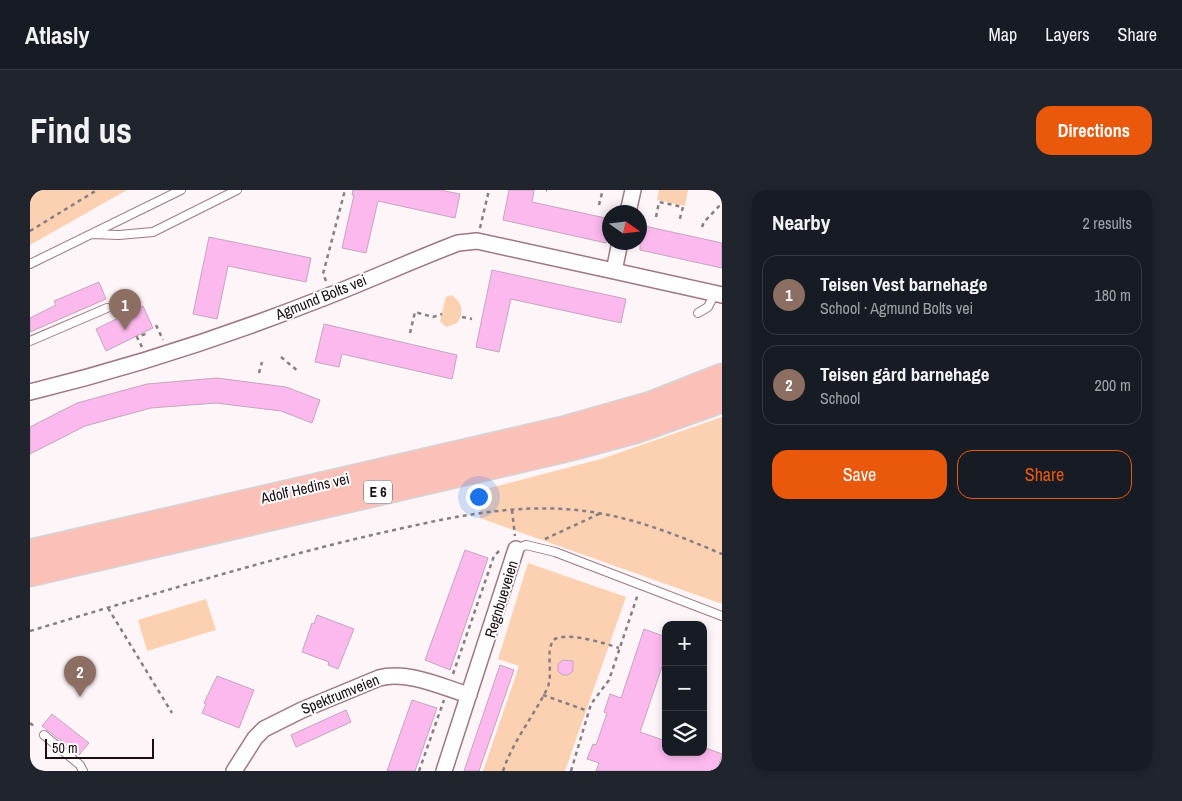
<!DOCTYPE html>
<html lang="en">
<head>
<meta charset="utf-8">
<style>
	body { margin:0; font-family:"Archivo Narrow",sans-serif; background:#20242c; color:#f1f3f6 }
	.controls { position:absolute; right:15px; bottom:15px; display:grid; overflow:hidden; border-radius:10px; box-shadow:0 2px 8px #0003 }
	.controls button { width:45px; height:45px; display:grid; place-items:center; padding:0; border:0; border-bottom:1px solid #363941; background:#171b24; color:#f1f3f6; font:25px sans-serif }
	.compass { position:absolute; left:572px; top:15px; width:45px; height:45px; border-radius:50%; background:#171b24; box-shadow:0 2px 8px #0003; rotate:104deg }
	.scale { position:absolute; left:15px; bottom:12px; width:109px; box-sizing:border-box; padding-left:5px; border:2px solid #1b0d11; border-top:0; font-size:14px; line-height:18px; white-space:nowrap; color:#1b0d11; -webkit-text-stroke:4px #fff; paint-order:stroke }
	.you { position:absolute; left:448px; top:306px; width:18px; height:18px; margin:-12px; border:4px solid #fff; border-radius:50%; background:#1a73e8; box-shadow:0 0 0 8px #1a73e833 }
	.badge { display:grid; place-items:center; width:32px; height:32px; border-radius:50%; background:#ea580c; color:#fff; font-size:16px; font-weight:700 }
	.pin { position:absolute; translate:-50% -41px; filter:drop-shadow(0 1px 2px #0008) }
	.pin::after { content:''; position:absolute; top:26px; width:18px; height:15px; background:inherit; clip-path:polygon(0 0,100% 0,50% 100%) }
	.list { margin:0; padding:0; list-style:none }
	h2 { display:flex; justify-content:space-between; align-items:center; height:65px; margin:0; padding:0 20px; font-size:21px }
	h2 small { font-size:16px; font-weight:400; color:#9ea1a6 }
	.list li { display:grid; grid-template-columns:32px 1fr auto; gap:15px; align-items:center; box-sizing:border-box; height:80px; margin:0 10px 10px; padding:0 10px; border:1px solid #363941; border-radius:15px }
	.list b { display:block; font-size:19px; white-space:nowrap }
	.list p { margin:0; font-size:16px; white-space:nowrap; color:#9ea1a6 }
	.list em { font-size:16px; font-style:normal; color:#9ea1a6 }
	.actions { display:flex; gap:10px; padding:15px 20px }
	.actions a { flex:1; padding:11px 0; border:1px solid #ea580c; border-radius:15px; text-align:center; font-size:18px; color:#ea580c }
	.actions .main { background:#ea580c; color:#fff }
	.icon { flex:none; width:28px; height:28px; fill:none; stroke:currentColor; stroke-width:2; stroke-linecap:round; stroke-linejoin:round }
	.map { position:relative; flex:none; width:692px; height:581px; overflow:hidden; border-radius:15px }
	header { display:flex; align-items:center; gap:30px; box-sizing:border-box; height:70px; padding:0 25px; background:#171b24; border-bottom:1px solid #363941 }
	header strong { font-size:24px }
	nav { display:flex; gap:28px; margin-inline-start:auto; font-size:18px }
	.intro { display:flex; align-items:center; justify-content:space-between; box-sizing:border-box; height:120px; padding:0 30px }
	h1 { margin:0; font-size:35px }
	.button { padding:12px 22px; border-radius:15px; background:#ea580c; color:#fff; font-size:18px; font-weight:700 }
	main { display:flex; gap:30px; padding:0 30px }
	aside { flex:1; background:#171b24; border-radius:15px; box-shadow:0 2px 8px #0003 }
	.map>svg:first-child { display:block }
	.green { fill:#fcd1b2 }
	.building { fill:#fcb9ee; stroke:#c4a5bd }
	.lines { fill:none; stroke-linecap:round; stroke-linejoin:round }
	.lane-casing { stroke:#9e7882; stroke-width:10 }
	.street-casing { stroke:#9e7882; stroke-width:18 }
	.highway-casing { stroke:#d6d3d4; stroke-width:29 }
	.path { stroke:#887d80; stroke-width:2.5; stroke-dasharray:4 4; stroke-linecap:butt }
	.lane { stroke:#fff; stroke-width:8 }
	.street { stroke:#fff; stroke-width:15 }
	.highway { stroke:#fbc1b8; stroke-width:26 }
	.labels { text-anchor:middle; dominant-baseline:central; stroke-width:4; stroke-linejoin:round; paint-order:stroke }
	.shield { fill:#fff; stroke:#5f5658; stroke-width:1 }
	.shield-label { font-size:14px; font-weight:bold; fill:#1b0d11 }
	.street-label { font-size:15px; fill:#1b0d11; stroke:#fff }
</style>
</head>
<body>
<header>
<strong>Atlasly</strong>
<nav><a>Map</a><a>Layers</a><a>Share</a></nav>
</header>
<div class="intro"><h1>Find us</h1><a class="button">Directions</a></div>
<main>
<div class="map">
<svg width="692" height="581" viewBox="0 0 692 581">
	<rect width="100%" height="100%" fill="#fdf5f7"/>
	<path class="green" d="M0,0H97L0,55Z
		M629,0H658L655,16L627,10Z
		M421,105C432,111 435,123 427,133L416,137L410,131L415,110L416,107Z
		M692,227V414L450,328L452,300L571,269Z
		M498,373L596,407L535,581H453L489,476L468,469Z
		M176,409L186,440L117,461L108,430Z"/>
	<path class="building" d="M323,0H410L430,4L425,28L348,11L336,63L312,58L324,5H322Z
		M479,0H504L502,12L580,29L576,53L473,30Z
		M610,35L692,53V78L610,60Z
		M179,47L281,68L276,92L198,76L187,129L163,124Z
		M462,80L596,109L591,133L481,109L469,162L446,157Z
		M69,92L76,109L0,142V128L26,115L24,111Z
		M113,116L123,138L76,161L66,139Z
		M294,134L427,165L422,189L312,164L309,177L285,172Z
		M187,188L256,197L290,210L282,233L251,221L186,213L121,218L55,236L0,264V237L47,213L117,194Z
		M435,360L458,368L420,480L395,470Z
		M287,425L324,439L308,479L298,475L299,472L272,462L282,433L284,434Z
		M614,439L636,447V465L610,542L636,551V562H673V557L692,564L687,581H566L569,573L557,569L563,554L566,555L577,523L574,522L580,504L591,508Z
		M533,470L543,471V481L538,485H532L528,481V474Z
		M470,475L484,480L449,581H434Z
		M187,486L224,500L209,538L172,523L176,514L174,513Z
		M382,510L407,518L385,581H357Z
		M316,520L321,532L266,557L261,545Z
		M22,524L59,553L49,565L12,536Z"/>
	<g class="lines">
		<g class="lane-casing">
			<path id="lane" d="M62,44L89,45L123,42L207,0
				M0,74L151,0
				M668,123L678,117L684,105
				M0,151L77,118
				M486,359L496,355L525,362L692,426
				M14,545L50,575L53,581"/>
		</g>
		<g class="street-casing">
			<path id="street" d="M598,22L603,0
				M590,52L584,81L692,105
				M0,202C98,178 194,147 288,110C335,92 381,71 428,53L447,51L584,81
				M204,581L225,548L234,539L272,520L349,488C377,480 412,497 439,505
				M414,581L486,359"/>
		</g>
		<g class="highway-casing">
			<path id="highway" d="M0,363L533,240L621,215L692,187
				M0,383L538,258L605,240L692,209"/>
		</g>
		<path class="path" d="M516,0H517
			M569,15L572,3
			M626,27L629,12L653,17L649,32
			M672,37L674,32L692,13
			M450,38L459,0
			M0,41L67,0
			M296,91L293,84L315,0
			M432,127L442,129
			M126,135L133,150
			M380,143L385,122L403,127L412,124
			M112,157L107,147L118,143
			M251,167L269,182
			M229,183L232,172
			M482,320L485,346
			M515,349L569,324
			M78,418L142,523
			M0,441C114,407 227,372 342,345C404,331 469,315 533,319C590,322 640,342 692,364
			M423,484L464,366L469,361
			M513,505L558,521
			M0,533L6,538
			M389,581L414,510
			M473,581C483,551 503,527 517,499C524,484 515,465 523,450C537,441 574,453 589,458
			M541,581L561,514L579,490L608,404"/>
		<use href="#lane" class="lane"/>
		<use href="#street" class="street"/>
		<use href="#highway" class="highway"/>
	</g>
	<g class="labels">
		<rect class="shield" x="334" y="290.5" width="28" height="23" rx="4"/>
		<g class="shield-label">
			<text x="348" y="302">E 6</text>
		</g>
		<g class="street-label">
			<text transform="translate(291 107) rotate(-22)">Agmund Bolts vei</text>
			<text transform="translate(275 298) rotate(-13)">Adolf Hedins vei</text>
			<text transform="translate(471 409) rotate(-73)">Regnbueveien</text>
			<text transform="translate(310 504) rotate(-22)">Spektrumveien</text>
		</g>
	</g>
</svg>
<div class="controls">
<button>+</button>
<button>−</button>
<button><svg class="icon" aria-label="layers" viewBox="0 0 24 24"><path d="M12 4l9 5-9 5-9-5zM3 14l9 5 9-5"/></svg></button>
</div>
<svg class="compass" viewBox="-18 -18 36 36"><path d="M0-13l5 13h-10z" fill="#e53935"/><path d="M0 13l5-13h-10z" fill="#9ea1a6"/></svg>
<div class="scale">50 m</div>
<div class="you"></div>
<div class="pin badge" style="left:95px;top:140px;background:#8d6e63">1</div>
<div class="pin badge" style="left:50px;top:507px;background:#8d6e63">2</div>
</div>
<aside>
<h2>Nearby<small>2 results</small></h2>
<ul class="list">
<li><span class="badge" style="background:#8d6e63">1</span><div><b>Teisen Vest barnehage</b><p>School · Agmund Bolts vei</p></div><em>180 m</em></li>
<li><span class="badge" style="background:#8d6e63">2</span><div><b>Teisen gård barnehage</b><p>School</p></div><em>200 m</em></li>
</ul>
<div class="actions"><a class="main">Save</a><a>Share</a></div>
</aside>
</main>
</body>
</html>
